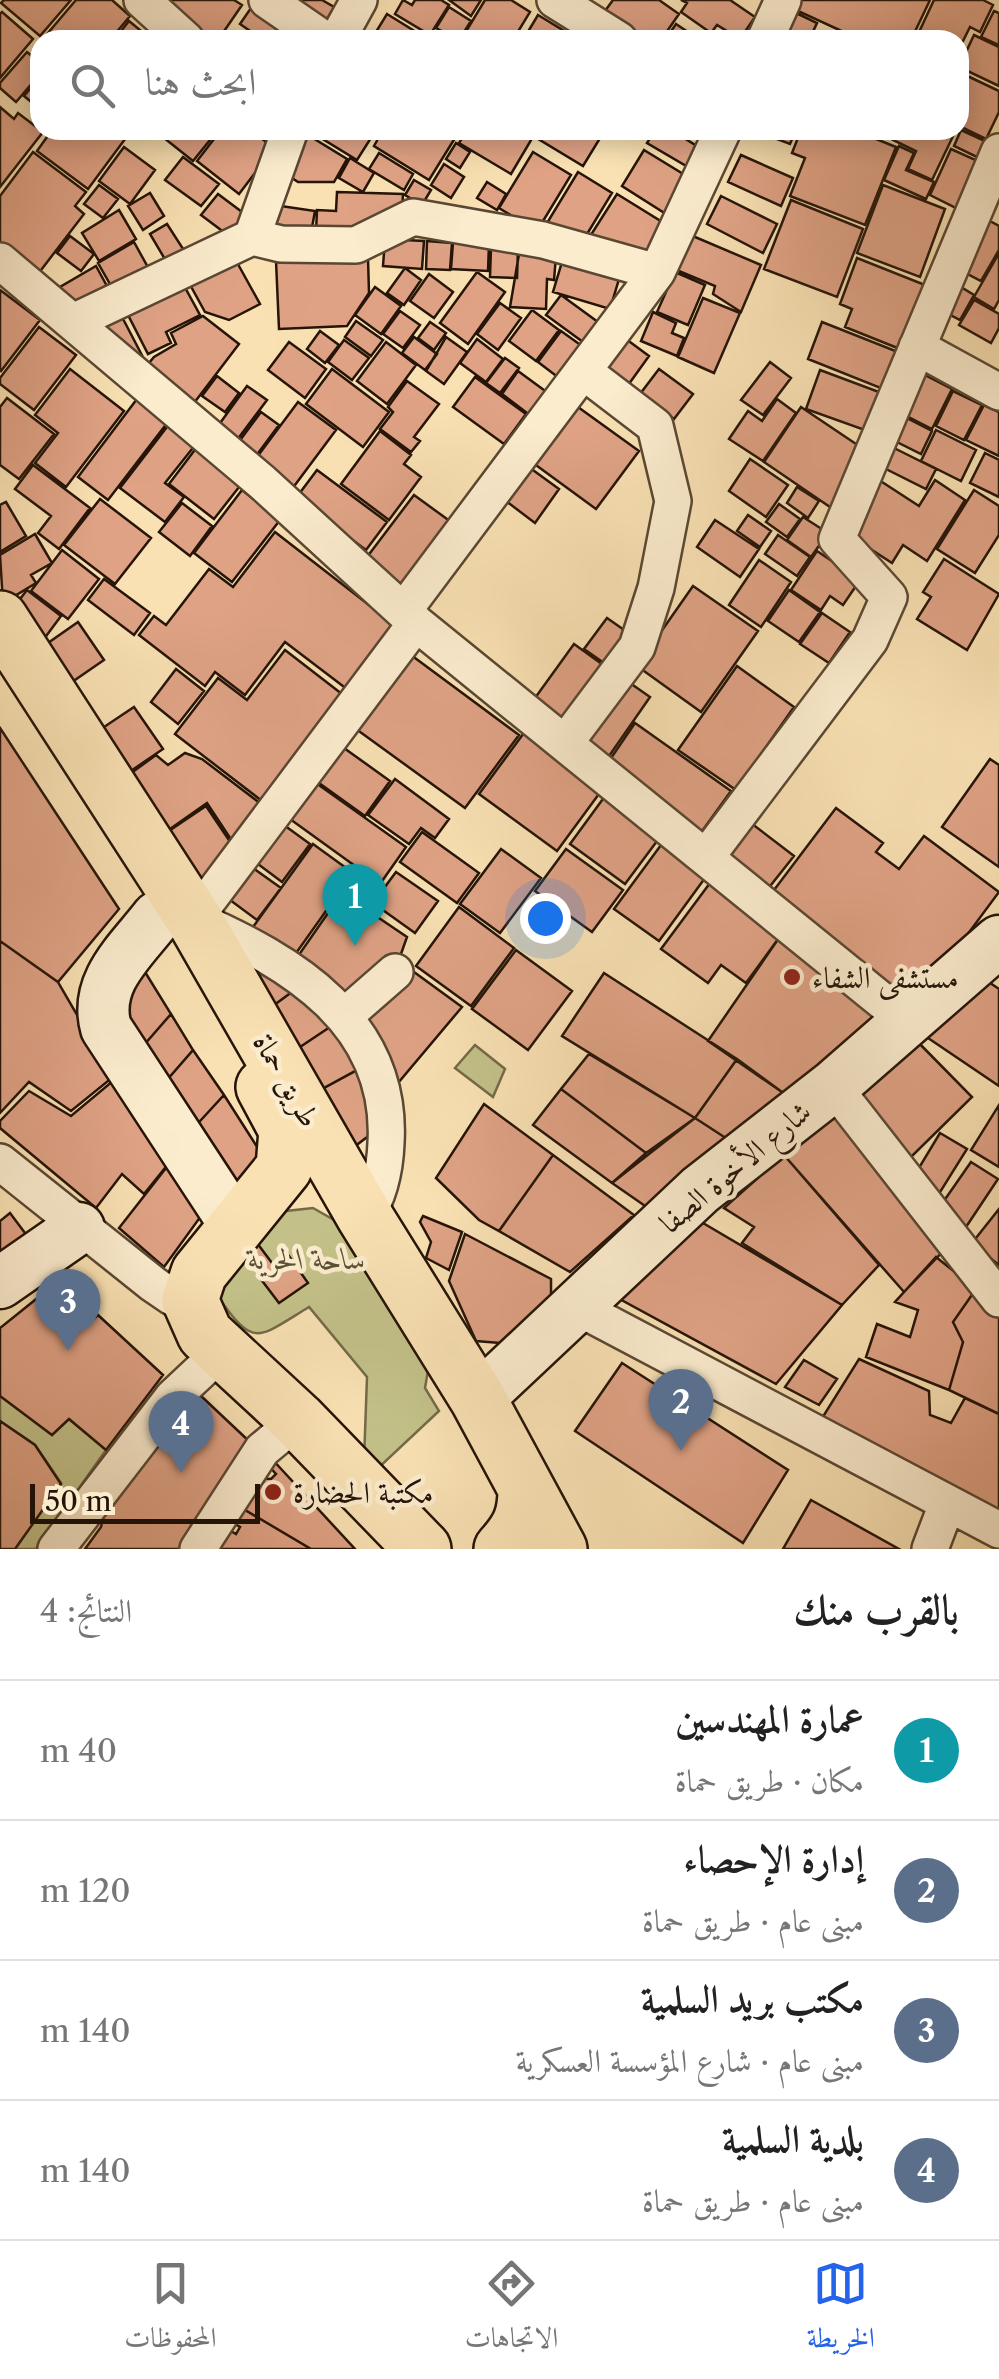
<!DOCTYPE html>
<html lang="ar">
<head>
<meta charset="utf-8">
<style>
	body { margin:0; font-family:"Libre Caslon Text",Amiri,serif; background:#f2f2f2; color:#222; direction:rtl }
	.scale { position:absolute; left:30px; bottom:25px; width:230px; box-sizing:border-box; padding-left:10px; border:5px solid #251408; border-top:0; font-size:28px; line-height:35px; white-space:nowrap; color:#251408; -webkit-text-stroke:8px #fbecce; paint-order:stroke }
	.you { position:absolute; left:545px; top:918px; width:35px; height:35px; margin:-25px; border:8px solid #fff; border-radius:50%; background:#1a73e8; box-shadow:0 0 0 15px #1a73e833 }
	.badge { display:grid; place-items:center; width:65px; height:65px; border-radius:50%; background:#2563eb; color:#fff; font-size:32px; font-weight:700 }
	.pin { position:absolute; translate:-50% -82px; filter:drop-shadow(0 2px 5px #0008) }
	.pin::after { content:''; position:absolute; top:52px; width:35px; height:30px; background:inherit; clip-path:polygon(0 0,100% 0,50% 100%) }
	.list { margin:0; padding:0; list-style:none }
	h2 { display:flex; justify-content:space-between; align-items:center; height:130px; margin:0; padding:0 40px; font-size:42px }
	h2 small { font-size:32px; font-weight:400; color:#767676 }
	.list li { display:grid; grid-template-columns:65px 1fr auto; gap:30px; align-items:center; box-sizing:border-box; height:140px; padding:0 40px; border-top:2px solid #e0e0e0 }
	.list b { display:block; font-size:38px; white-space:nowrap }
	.list p { margin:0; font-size:32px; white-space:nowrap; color:#767676 }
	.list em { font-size:32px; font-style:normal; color:#767676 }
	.icon { flex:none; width:55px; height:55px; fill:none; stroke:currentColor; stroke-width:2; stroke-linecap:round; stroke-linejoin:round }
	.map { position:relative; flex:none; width:999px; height:1549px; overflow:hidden; direction:ltr }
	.search { position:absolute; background:#fff; box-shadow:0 5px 25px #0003; left:30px; right:30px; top:30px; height:110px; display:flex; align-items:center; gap:25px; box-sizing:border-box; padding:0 35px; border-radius:30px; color:#767676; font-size:38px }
	.sheet { height:690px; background:#fff }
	nav { display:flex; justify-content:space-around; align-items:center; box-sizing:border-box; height:140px; border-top:2px solid #e0e0e0; background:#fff; font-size:28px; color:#767676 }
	nav a { display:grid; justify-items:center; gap:5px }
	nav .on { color:#2563eb }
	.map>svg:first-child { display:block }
	.green { fill:#c3c189; stroke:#746a48; stroke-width:2.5 }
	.building { fill:#dfa285; stroke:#251408; stroke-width:2.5 }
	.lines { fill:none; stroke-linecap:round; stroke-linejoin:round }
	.street-casing { stroke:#5a4733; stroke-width:40 }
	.secondary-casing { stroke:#251408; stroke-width:55 }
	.primary-casing { stroke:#251408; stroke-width:60 }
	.street { stroke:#fbecce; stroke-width:35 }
	.secondary { stroke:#fbecce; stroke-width:50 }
	.primary { stroke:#f9e1b3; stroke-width:55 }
	.poi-dot { fill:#8f2418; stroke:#fbecce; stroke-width:4 }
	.labels { text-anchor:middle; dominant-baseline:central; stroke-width:9; stroke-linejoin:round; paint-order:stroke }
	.poi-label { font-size:30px; fill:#251408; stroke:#fbecce; text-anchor:start }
	.street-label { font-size:30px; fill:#251408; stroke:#fbecce }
	.park-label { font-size:30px; font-style:italic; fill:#5c5135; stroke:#fbecce }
</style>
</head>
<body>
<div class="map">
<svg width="999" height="1549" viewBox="0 0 999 1549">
	<rect width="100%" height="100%" fill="#f9e1b3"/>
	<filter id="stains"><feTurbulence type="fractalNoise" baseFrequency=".002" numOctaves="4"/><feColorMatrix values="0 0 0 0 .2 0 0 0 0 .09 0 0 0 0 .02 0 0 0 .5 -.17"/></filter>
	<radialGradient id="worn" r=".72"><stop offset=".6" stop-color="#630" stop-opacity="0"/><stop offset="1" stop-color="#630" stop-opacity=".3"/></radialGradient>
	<path class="green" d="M475,1045L505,1069L493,1097L455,1068Z
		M313,1208L341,1224L430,1359L425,1388L439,1411L374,1472L364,1461L367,1377L309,1307C255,1340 254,1349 214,1291L286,1211Z
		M0,1396L52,1434L69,1419L106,1450L36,1549H15L61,1483L35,1445L0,1421Z"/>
	<path class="building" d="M4,0H71L40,36L1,3Z
		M76,0H112L130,16L110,40H42Z
		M161,0H234L242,5L218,40H201Z
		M285,0H322L334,7L322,28Z
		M403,0L412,5L415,0H441L449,5L430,35L395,14Z
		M449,0H481L471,16Z
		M485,0H511L530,12L513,40L462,38Z
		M613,0H659L679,14L661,40H646L605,11Z
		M681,0H730L755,17L740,39L717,25L711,33L681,12L687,3Z
		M790,0H930L911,40H861L787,6Z
		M934,0H983L993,5L980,32L970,27L959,49V40H940L920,30Z
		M449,7L471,21L459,40L436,28Z
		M251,8L298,40H263L240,24Z
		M790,10L817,23L809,40H783Z
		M994,11L999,13V45L981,37Z
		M2,12L33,39L0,78V14Z
		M387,14L429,40H371Z
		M538,15L579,40H523Z
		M129,21L152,40H114Z
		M676,24L700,40H665Z
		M974,35L999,47V86L959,67Z
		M27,52L40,63V74L16,102L0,88V83Z
		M959,72L999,91V112L986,139L959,126Z
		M40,77V109L24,96Z
		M0,107L14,119L18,113L43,132L0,187Z
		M52,130H129L131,131L88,189L37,151Z
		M154,130H218L193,161Z
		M221,130H251L274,148L239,194L197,161Z
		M308,130H376L357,160Z
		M383,130H443L455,138L429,180L374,146Z
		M467,130H537L511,174L459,143Z
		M539,130H605L583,166L535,137Z
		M655,130H671L700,148L688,167L647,143Z
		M753,130H796L790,144Z
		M801,130H854L896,147L865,225L790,196L805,158L792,153Z
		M898,130L955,132L932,180L908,169L916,151L893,140Z
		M961,130L987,142L979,158L954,146Z
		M303,132L347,159L334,182H298L280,170Z
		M456,143L470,152L460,168L446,159Z
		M899,146L914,153L906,170L934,182L926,199L884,180Z
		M124,147L155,170L130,204L99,181Z
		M951,149L980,162L958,209L930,195Z
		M644,150L688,177L666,214L622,186Z
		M33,152L86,192L75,206L84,214L38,274L0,245V196Z
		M533,152L571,175L537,231L499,208Z
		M379,153L413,174L404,190L369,169Z
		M741,155L793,178L781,206L728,182Z
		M183,157L219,184L201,206L165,180Z
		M350,158L374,173L363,192L339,178Z
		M444,164L464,177L451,198L431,185Z
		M578,172L612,193L581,244L547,223Z
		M414,180L431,190L422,205L405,195Z
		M487,182L506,194L497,210L477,198Z
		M99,185L118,199L103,218L84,204Z
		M883,185L945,209L920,277L857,253Z
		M337,192L403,194L402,211L359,233L316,232L317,210L336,211Z
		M150,193L164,216L143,230L128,206Z
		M218,194L246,215L229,236L201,215Z
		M617,194L667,225L646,260L587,241Z
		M721,196L777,224L763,253L707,224Z
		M791,200L863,229L837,297L764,269Z
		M274,205L315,211L311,233L271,227Z
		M119,210L136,239L99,261L82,233Z
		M988,220L999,226V250L981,281L960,270Z
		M167,224L187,255L169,266L150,234Z
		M688,234L761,265L741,312L713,294L715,286L674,269Z
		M70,236L94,254L81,271L57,253Z
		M385,239L424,241L422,269L383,266Z
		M427,241L452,243L450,270L426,269Z
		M134,242L150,271L114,291L98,263Z
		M453,242L489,244L488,271L451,269Z
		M491,247L518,249L517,278L490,277Z
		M999,253V300L994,309L974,297Z
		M519,254L556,256L554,280L547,279L546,309L510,307Z
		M234,257L260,304L229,320L205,312L188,281Z
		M368,258L369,293L347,326L279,329L276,261Z
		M857,258L930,287L905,351L845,327L852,309L840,304Z
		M562,262L619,279L610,309L553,292Z
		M96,266L108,288L73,308L60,287Z
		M405,268L421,280L404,305L387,293Z
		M477,272L505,292L468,344L440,323Z
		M675,272L705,285L688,325L657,312Z
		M429,274L453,292L434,318L410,301Z
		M182,282L200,315L166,332L171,343L148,354L126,311Z
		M956,284L974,295L960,320L941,310Z
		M375,287L401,306L381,334L355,315Z
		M0,290L40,320L1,371L0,370Z
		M561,295L598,322L583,342L546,315Z
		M703,298L740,313L714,373L678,357Z
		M974,300L999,314V328L991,343L959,325Z
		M500,303L521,318L498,350L477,334Z
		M532,310L559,330L536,361L509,341Z
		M400,311L420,325L403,348L383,334Z
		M653,312L676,323L672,333L684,338L677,356L641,341Z
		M121,315L146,363L98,327Z
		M203,316L239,344L191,407L144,369L154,357L176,344L171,333Z
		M356,321L383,340L371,356L345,337Z
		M430,322L446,333L434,350L418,338Z
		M822,322L903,354L888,391L808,359Z
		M39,327L76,355L34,410L0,384V378Z
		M320,331L339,345L325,363L307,349Z
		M561,331L582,346L559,378L538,362Z
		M414,337L437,354L425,370L402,353Z
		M446,337L467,352L444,384L426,371Z
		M477,339L503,359L486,382L460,363Z
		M626,339L649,356L621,395L598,378Z
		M344,340L369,358L352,380L328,362Z
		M289,342L326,369L305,398L268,370Z
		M386,342L416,365L387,404L357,381Z
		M505,358L519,368L500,393L486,383Z
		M770,362L791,378L763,415L741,400Z
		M70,369L124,411L66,487L35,463L58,433L35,415Z
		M332,369L389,412L363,447L306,404Z
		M659,369L693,394L674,419L640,394Z
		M913,369L952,389L932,429L893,409Z
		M820,370L887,395L873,433L806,409Z
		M518,371L548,393L531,416L502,394Z
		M217,376L239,393L225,412L202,396Z
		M475,377L526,414L504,444L453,407Z
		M407,381L439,404L414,437L420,441L411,452L380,429L393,412L388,407Z
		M247,386L267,400L234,444L215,430Z
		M953,391L982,405L964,440L936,426Z
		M140,395L171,418L108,500L78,477Z
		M7,398L54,434L19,479L0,465V407Z
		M777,399L796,413L763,461L729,439L748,411L762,421Z
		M298,402L336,430L292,489L254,461Z
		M571,402L639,451L596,509L529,460Z
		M984,405L999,412V456L966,440Z
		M801,407L868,452L830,507L764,462Z
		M893,411L932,431L921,454L881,434Z
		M261,412L279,425L253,460L235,447Z
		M170,423L196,444L165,483L184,497L165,522L120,488Z
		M936,430L976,450L961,481L921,461Z
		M380,431L411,455L404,464L421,477L389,520L341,484Z
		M197,447L243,482L214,519L169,484Z
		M894,448L936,469L926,489L884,468Z
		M985,453L999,460V497L970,483Z
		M750,459L788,485L766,517L729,491Z
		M33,465L90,508L59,549L38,533L51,516L15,489Z
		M526,465L559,489L535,523L502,498Z
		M317,470L387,522L366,550L296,498Z
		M879,480L919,506L935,480L965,500L927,561L903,545L892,563L846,533Z
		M797,487L819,501L808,518L787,503Z
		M242,490L280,520L232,582L194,553Z
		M974,490L999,506V535L975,573L937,549Z
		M414,495L458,527L408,593L364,561Z
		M100,499L151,538L115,584L64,545Z
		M6,502L26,536L0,552V505Z
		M182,503L212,526L190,556L159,532Z
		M779,504L800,519L787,537L766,522Z
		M748,515L771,531L760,547L737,531Z
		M803,517L828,533L811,557L787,540Z
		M715,520L759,549L740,577L697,547Z
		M275,532L405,633L356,696L285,642L245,695L215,672L205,686L139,635L154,616L166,625L209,569L233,587Z
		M35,534L52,563L31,575L36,583L3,603L0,555Z
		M778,535L810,557L797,576L765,554Z
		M62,550L99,579L68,619L31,591Z
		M817,551L860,580L843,605L830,596L821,610L791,590Z
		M944,559L999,594L967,650L917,619L931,597L923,592Z
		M759,560L791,582L761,627L729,605Z
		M104,579L150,613L134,635L88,600Z
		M693,586L758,631L701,712L637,666Z
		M27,590L61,616L38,647L3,621Z
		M789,590L820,612L799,642L768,621Z
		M822,613L850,632L829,663L800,644Z
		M607,618L637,639L614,670L584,649Z
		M78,622L104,660L56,693L38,650Z
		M574,644L606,667L566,722L535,698Z
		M285,650L351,701L271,808L175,734L218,678L247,700Z
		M411,655L519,735L465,808L356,729Z
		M737,666L794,707L736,790L678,750Z
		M176,669L204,691L178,724L151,702Z
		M620,676L650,697L607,759L577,738Z
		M134,707L163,749L122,777L95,733Z
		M635,723L731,791L700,834L609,761Z
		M529,726L607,783L557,851L479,794Z
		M0,728L119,909L58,982L0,941Z
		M337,743L390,781L365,816L312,778Z
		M185,753L202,759L269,810L238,850L207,803L160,836L123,779L156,755L168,765Z
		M990,759L999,765V867L942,827Z
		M309,778L406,847L380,884L283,814Z
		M395,779L449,819L435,838L421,828L409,844L368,815Z
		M608,792L663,833L625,884L570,844Z
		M206,806L237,852L200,898L160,837Z
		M836,808L883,843L876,852L899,869L924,836L999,892L944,966L890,993L771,894Z
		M277,820L310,844L282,882L250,858Z
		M747,820L794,856L767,890L721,854Z
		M422,832L479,873L457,903L400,862Z
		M313,844L353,873L294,956L253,927Z
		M661,845L705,878L659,941L614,909Z
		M501,849L541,878L500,933L460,904Z
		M566,849L623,890L592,932L535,891Z
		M253,868L281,888L257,920L230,900Z
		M396,872L438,901L415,933L373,903Z
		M710,883L781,935L746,983L721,965L708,983L661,949Z
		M342,893L407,937L401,954L353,997L339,995L296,959Z
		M459,907L514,948L471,1006L416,966Z
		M781,935L883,1018L789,1097L708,1041Z
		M0,941L58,982L113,1077L71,1111L29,1082L0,1113Z
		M243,950L296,989L270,1008Z
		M516,950L572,991L528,1050L472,1009Z
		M971,970L999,989V1086L925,1036Z
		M145,972L171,1014L137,1053L119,1009Z
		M414,972L462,1007L398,1083L362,1015Z
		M604,973L737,1059L695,1118L562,1036Z
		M296,989L339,1021L297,1049L270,1008Z
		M171,1014L193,1050L160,1088L137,1053Z
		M339,1021L370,1063L322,1089L297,1049Z
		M910,1034L972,1097L910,1158L848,1095Z
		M193,1050L224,1095L189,1133L160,1088Z
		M589,1054L695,1118L646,1153L561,1089Z
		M737,1059L789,1097L735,1144L695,1118Z
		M370,1063L383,1125L350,1150L322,1089Z
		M114,1080L169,1163L144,1194L122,1174L96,1208L0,1128V1121L29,1091L71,1116Z
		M561,1089L646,1153L612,1183L533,1125Z
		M224,1095L261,1153L229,1193L189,1133Z
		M484,1104L553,1155L499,1231L479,1220L436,1178Z
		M999,1105V1167L971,1150Z
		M832,1113L949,1245L904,1292L784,1155Z
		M695,1118L735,1144L648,1208L612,1183Z
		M940,1133L967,1149L932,1205L911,1181Z
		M177,1154L209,1205L164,1267L119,1228Z
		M553,1155L634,1215L570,1272L499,1231Z
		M784,1155L879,1265L842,1305L742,1243L754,1227L724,1208Z
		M971,1162L998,1179L960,1236L939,1208Z
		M999,1209V1265L972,1243Z
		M10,1213L31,1241L0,1265V1221Z
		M423,1216L462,1232L449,1270L426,1258L431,1242L420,1222Z
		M703,1223L842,1305L776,1384L616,1297Z
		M465,1234L551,1279V1299L500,1343L476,1341L449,1281Z
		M257,1243L275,1267L289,1256L308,1283L279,1303L260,1278L267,1273L249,1251Z
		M936,1257L976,1289L953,1322L963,1342L949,1390L866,1357L877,1324L910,1337L918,1310L895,1302Z
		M50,1288L89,1323L98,1315L163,1375L106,1450L69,1419L52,1435L0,1396V1328Z
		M976,1289L999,1306V1414L949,1390L963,1342L953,1322Z
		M859,1359L929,1391L930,1415L951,1423L965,1398L999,1414V1518L819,1423Z
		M804,1360L837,1379L819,1405L785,1387Z
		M622,1363L788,1470L743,1543L575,1431Z
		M201,1396L251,1443L181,1549H85L101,1527L107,1503L176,1418Z
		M0,1421L35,1445L61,1484L15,1549H0Z
		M271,1458L355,1549H311L235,1504L252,1478L271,1479L276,1474L265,1462Z
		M811,1500L899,1549H783Z
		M235,1504L311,1549H207L222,1526L236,1534L240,1527L226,1519Z"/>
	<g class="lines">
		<g class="street-casing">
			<path id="street" d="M142,0L186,40
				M267,0L325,40
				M555,0L619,40
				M337,40L359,0
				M765,40L783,0
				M252,237L290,130
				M0,261L262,482L416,623L907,1021
				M73,322L252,237L281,244L356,245L413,217L543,240L657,272
				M917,347L999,392
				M404,610L657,272L723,130
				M565,743L637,647L656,588L673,501L655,426L583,371
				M707,856L870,640L889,597L837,539L999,152
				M347,1014L395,972
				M833,1086L999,1299
				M0,1162L153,1284L172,1297L190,1300
				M365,1217C379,1196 385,1168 386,1143C393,1022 292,962 194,919L416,623
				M577,1307L999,1530
				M56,1549L173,1397L222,1351
				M198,1549L262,1450L298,1420
				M930,1549L947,1504"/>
		</g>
		<g class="secondary-casing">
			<path id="secondary" d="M157,917C131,951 93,982 106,1028L237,1228
				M0,1283L79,1228
				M478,1399L700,1190L833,1086L999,941"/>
		</g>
		<g class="primary-casing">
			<path id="primary" d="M0,619L194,919L365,1217L478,1399L559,1549
				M264,1087L287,1130L284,1168L199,1273L190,1300L205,1334L298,1420L423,1549
				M502,1549C520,1529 526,1516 526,1489"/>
		</g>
		<use href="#street" class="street"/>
		<use href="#secondary" class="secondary"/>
		<use href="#primary" class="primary"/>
	</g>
	<g class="poi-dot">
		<circle cx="792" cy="977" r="10"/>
		<circle cx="273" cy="1492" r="10"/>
	</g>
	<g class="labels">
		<g class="poi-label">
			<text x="812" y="977">مستشفى الشفاء</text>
			<text x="293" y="1492">مكتبة الحضارة</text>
		</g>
		<g class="street-label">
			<text transform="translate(287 1080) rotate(60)">طريق حماة</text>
			<text transform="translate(735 1167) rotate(-40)">شارع الأخوة الصفا</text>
		</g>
		<g class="park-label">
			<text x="307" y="1258">ساحة الحرية</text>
		</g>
	</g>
	<rect width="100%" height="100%" filter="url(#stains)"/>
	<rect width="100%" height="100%" fill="url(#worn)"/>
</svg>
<div class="scale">50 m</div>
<div class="you"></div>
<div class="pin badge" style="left:355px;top:946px;background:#0f9aa8">1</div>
<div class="pin badge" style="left:681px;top:1451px;background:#5c6f8a">2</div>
<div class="pin badge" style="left:68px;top:1351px;background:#5c6f8a">3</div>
<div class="pin badge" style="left:181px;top:1473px;background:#5c6f8a">4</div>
<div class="search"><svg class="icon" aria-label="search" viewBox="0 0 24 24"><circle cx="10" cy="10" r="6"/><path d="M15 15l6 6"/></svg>ابحث هنا</div>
</div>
<section class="sheet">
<h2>بالقرب منك<small>النتائج: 4</small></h2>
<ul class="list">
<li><span class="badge" style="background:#0f9aa8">1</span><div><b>عمارة المهندسين</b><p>مكان · طريق حماة</p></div><em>40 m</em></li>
<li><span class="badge" style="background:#5c6f8a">2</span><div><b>إدارة الإحصاء</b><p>مبنى عام · طريق حماة</p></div><em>120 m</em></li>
<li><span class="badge" style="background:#5c6f8a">3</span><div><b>مكتب بريد السلمية</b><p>مبنى عام · شارع المؤسسة العسكرية</p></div><em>140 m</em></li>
<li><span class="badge" style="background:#5c6f8a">4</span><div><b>بلدية السلمية</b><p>مبنى عام · طريق حماة</p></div><em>140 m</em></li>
</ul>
</section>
<nav>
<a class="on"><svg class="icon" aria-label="map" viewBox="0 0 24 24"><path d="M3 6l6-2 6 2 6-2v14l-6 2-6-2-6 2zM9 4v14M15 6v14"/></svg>الخريطة</a>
<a><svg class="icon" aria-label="directions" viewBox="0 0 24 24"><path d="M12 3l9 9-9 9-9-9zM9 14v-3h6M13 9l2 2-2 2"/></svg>الاتجاهات</a>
<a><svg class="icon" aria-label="saved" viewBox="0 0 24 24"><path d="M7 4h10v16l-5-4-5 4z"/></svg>المحفوظات</a>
</nav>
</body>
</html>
